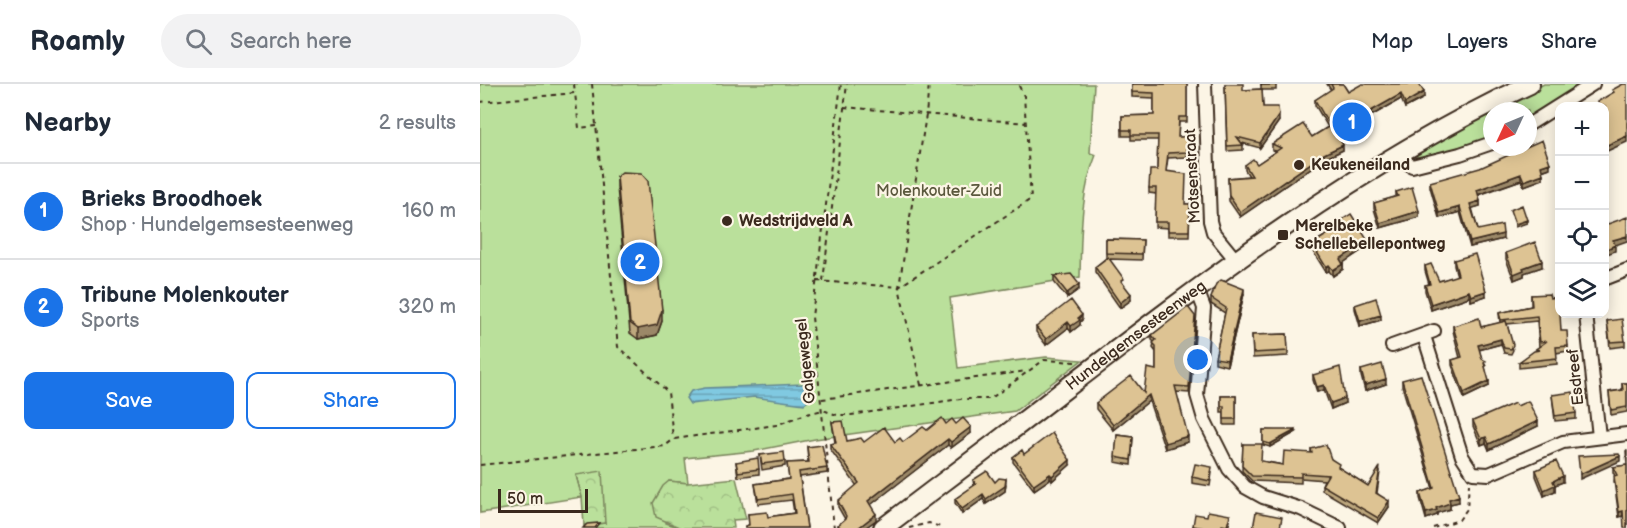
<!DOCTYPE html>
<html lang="en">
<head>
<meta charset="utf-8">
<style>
	body { margin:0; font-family:"Balsamiq Sans",sans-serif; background:#f2f2f3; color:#1f2937 }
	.controls { position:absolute; right:18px; top:18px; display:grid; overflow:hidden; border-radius:12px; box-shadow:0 3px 15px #0003 }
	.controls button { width:54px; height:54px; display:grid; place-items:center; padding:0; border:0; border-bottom:2px solid #e0e1e3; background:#fff; color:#1f2937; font:30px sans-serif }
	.compass { position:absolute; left:1003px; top:18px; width:54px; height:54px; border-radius:50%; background:#fff; box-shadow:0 3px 15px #0003; rotate:226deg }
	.scale { position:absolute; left:18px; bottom:15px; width:90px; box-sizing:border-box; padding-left:6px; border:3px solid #3b2a1e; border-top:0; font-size:16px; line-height:21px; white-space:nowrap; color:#3b2a1e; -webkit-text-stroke:4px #fcf5e5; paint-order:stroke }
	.you { position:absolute; left:718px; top:276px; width:21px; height:21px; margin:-15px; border:4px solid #fff; border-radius:50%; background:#1a73e8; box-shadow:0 0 0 9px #1a73e833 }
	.badge { display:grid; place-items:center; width:39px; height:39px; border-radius:50%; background:#1a73e8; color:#fff; font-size:20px; font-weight:700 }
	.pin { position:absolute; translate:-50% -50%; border:3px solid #fff; box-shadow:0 2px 6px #0006 }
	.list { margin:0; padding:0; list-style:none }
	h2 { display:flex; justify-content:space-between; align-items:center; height:78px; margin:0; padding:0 24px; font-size:26px }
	h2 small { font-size:20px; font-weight:400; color:#747a83 }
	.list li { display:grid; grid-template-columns:39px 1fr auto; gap:18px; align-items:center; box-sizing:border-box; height:96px; padding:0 24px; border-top:2px solid #e0e1e3 }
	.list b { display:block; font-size:22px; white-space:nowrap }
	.list p { margin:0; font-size:20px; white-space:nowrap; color:#747a83 }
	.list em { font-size:20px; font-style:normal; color:#747a83 }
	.actions { display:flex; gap:12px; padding:18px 24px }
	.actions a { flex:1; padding:14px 0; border:2px solid #1a73e8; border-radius:12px; text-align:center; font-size:21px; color:#1a73e8 }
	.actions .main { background:#1a73e8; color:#fff }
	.icon { flex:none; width:33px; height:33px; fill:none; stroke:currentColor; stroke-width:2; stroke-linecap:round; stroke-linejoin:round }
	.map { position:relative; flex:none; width:1147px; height:444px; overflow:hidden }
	header { display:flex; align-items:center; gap:36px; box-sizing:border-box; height:84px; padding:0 30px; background:#fff; border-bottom:2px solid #e0e1e3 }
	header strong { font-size:28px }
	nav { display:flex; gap:33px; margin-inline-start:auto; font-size:21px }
	.search { width:420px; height:54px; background:#f2f2f3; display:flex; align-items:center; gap:15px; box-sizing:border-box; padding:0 21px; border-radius:33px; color:#747a83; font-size:22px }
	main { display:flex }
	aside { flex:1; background:#fff }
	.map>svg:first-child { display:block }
	.green { fill:#bae09b; stroke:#7a855c; stroke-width:1.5 }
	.forest { fill:url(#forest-crowns); stroke:#7a855c; stroke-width:1.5 }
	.water { fill:url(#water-rules); stroke:#648993; stroke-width:1.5 }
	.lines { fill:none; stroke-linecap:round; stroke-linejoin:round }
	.minor-casing { stroke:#3b2a1e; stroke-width:16 }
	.secondary-casing { stroke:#3b2a1e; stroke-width:22 }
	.path { stroke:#3b2a1e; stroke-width:2; stroke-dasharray:4.5 4.5; stroke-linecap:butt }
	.minor { stroke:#fcf5e5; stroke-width:12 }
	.secondary { stroke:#fcf5e5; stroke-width:18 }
	.wall { fill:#bea87e; stroke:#3b2a1e; stroke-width:1.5 }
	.shaded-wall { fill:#9b8867; stroke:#3b2a1e; stroke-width:1.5 }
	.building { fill:#ddc393; stroke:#3b2a1e; stroke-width:1.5 }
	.poi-dot { fill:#3b2a1e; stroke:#fcf5e5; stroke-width:2 }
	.labels { text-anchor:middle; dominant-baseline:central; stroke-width:4.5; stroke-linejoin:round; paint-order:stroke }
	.poi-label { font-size:16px; font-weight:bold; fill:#3b2a1e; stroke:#fcf5e5; text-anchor:start }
	.street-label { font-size:16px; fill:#3b2a1e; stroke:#fcf5e5 }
	.park-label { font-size:16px; fill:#5b583d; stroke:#fcf5e5 }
</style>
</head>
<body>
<header>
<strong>Roamly</strong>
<div class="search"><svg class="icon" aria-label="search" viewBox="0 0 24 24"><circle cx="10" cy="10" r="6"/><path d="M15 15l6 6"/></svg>Search here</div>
<nav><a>Map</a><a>Layers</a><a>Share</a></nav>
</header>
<main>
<aside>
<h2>Nearby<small>2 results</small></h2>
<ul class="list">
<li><span class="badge">1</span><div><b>Brieks Broodhoek</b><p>Shop · Hundelgemsesteenweg</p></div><em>160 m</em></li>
<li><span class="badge">2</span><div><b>Tribune Molenkouter</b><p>Sports</p></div><em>320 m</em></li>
</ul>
<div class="actions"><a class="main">Save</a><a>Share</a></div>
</aside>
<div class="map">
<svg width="1147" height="444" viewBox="0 0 1147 444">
	<defs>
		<pattern id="forest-crowns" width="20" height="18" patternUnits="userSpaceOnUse" patternTransform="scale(1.5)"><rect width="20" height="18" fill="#bae09b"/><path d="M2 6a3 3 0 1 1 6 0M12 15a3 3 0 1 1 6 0" fill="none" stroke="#a1c085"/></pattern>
		<pattern id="water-rules" width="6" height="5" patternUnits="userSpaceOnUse" patternTransform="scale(1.5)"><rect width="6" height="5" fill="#80c9e1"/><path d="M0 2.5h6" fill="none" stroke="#6aa3b6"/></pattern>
	</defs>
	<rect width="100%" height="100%" fill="#fcf5e5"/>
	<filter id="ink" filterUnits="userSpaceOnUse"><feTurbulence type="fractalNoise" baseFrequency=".0167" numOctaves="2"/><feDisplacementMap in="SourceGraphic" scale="12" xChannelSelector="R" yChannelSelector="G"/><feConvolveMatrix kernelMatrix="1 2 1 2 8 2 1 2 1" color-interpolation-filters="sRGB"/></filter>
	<g filter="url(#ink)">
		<path class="green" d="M0,0H614L610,69L616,71C600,110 601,152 600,193L470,214L478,284L566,273L602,276L535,327L335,355L274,367L205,374L208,399L189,397L186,439L201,444H104V441L125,439L96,391L102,413L0,429Z
			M1064,0H1104L1048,35V27H1012V54L985,64L939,75L936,72V66Z"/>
		<path class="forest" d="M122,387L125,439L104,441L102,413L96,391Z
			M256,394L266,435L253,436L254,444H201L176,433L173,419L183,402L189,397L208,399Z"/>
		<path class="water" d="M323,300L331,306L328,317L324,320L274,313L210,320L206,314L211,307L225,304Z"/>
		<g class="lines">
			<g class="minor-casing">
				<path id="minor" d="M725,0L730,137L733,148L755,175
					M1048,41L1113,0
					M916,71L932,82L980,70L1012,59
					M1124,195L1147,186
					M716,203L724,224L717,311L724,335L749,385L765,403L783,413L821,425L860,444
					M1106,230L1119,353
					M944,252L982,372L993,389L1009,390L1083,358L1147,350
					M912,262L954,247"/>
			</g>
			<g class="secondary-casing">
				<g id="secondary">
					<path id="s1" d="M403,444C462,399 521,355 580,309C731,193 877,81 1050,0"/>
				</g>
			</g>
			<path class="path" d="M94,0L95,9
				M112,0L138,263L188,308L193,354
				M0,18L95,9L99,44L116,42
				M364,23L546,39
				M337,197L419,203L551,115L544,12L538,0
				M343,197L367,0
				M441,301L419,203L446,31L449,0
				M342,315L547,287
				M0,381L185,362L194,355L296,341L323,331L343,326L357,331H371L480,315H510L564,276L596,278
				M354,444L332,233L361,0
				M429,444L449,439L463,444
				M953,444L979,436L987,425L989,400"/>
			<use href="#minor" class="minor"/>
			<use href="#secondary" class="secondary"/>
		</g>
		<path class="wall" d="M652,0H707V38H699L698,53H707V73L688,74L686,87L705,120H710L709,152H688V144L675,143L676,110L669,109V104L677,86L678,56H651V52H642V32L674,31V14L652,13Z
			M745,0L763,6L781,5V0H796V6H782L783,23L799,37L780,64L762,59L763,61V66L747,67Z
			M847,0H863L868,8L940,2L944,14L925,24L921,15L884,36L886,43L861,58L863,66L844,75L760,133L749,117L748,94L769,92L765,86V81L777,80L796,67L792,66V60L832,53L848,43L835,21V16L851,6Z
			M1070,84L1062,87L1063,95L1044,102L1041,96L999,111L1000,122L992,124L998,146L1023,155L990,163L980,128L959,134L950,103V98Z
			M137,92L182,237L177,251L158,255L150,249L137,103Z
			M916,108L939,133L900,144L894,125V119L916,113Z
			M856,140L888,162L863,179V185L853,192L849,187L846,188L832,166V160L856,145Z
			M626,155L663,156L662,176L629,175L644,201L651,216L640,224L615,188V183L626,174Z
			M1026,169L1062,183L1044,189V192L1034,196L1026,175Z
			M974,176L1006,212L991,217L989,213L951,226L945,207V201L949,200L945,187V182L959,197L977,192L974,182Z
			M574,192L599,205L587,214L574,198Z
			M764,210L747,282L735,279V274L745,229L731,220V214Z
			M1051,211L1070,214L1081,247L1088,262V267L1076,269L1077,280L1039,284V278L1056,267V265L1059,263L1057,237L1027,240L1033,266L1031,270L1024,269L1021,260L999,266L1002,275L1006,282L1005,283L1009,302L984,314L972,281V276L980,274L973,247V242L1001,243L1020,239L1019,229L1051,222Z
			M875,221L901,236L880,242L875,225Z
			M602,236L600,238V241L591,248L588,244L566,261L556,248V243Z
			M1127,237L1145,257V262L1130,264Z
			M715,238L709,309L696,308L708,358L685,365L669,317L633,346L616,325V319L664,309L676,286V268L673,264L674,258L672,256V251Z
			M807,250L808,272L773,274L772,251Z
			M881,286L906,300L885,307L881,292Z
			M833,291L865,319L851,325L844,306L837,308L833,296Z
			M922,296L979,418L970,420V425L957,429V431L946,435L940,414V409L953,405L922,302Z
			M1142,299H1147V328L1131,331L1129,308L1142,306Z
			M1072,311L1096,329V335L1075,337Z
			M741,312H756V341H744V328H741Z
			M1037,322L1058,342L1009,366L1006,359L1001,361L993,342V337Z
			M352,338L367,357L384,358H423L447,346L466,340H476L491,349L471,364L468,361L390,421L396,436L385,444H358V441L365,435L358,423V417L377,402L350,365V360L355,359Z
			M783,346L816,348L790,363L783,361Z
			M637,351L653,353L651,381L635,378Z
			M763,360L781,377L803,381L831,369V365L851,375L859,384L888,402L900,388L897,409L909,423L898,439L842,406V401L844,396L821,394V399L772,397L762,387Z
			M327,363L347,384V389L320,393L327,444H265V442L269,441L268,430L288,433L314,429L312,416L278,420L275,400L309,395L307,379L328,378Z
			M1146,367H1147V444L1143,432L1139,433L1134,397L1135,392L1133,388V383L1147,381Z
			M544,370L590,381L572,397L570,395L554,406L533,378V373Z
			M280,371L305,377V382L282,386Z
			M256,378L279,385V390L258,393Z
			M1056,386L1083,398L1075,401V407L1064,412L1056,392Z
			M732,389L730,402L712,399V393Z
			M493,396L515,398L526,400L525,407L506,420L503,415L482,430L475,419V415L494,402Z
			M750,437L748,444H713V442Z"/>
		<path class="shaded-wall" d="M944,8V14L925,24V19Z
			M921,10V15L882,37V32Z
			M799,31V37L780,64V59Z
			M886,38V43L859,60V54Z
			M1147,52V58L1125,68V62Z
			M863,61V66L844,75L760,133V128L844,70Z
			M1070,79V84L1061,87V82Z
			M1041,90V96L997,111V106Z
			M1063,90V95L1044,102V97Z
			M1000,117V122L990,125V120Z
			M980,123V128L959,134V129Z
			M939,127V133L900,144V139Z
			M1047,136V139L1035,143V140Z
			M1023,150V155L990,163V158Z
			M1147,152V157L1133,162V156Z
			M888,157V162L860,181V175Z
			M1135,161V167L1125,171V166Z
			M1062,177V183L1044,189V192L1034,196V190L1043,184Z
			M863,180V185L853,192V186Z
			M849,181V187L846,188V183Z
			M599,200V205L587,214V209Z
			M764,205V210L747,282V276Z
			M989,207V213L951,226V220Z
			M1006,207V212L991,217V212Z
			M651,210V216L640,224V219Z
			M182,226V237L177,251L158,255V245Z
			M602,231V236L600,238V241L591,248V242Z
			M901,231V236L880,242V237Z
			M588,238V244L566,261V255Z
			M1021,255V260L998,266V261Z
			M906,295V300L885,307V301Z
			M1009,297V302L984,314V309Z
			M844,301V306L837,308V303Z
			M669,311V317L633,346V341Z
			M865,314V319L851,325V319Z
			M1058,337V342L1009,366V360Z
			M491,343V349L471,364V358Z
			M816,346V348L790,363V360Z
			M708,352V358L685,365V359Z
			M1006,353V359L1001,361V355Z
			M468,355V361L388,423V417Z
			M1140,372V377L1100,395V390Z
			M590,376V381L572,397V392Z
			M570,390V395L554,406V401Z
			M1083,392V398L1075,401V407L1064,412V406L1073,397Z
			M526,395L525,407L506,420V415Z
			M503,410V415L482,430V425Z
			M979,412V418L970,420V425L957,429V431L946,435V429L969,415Z
			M909,417V423L898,439V434Z
			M1143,427V432L1139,433V428Z
			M396,430V436L385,444H378Z"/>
		<path class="building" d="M652,0H707V33H699L698,53H707V68L688,69L686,87L706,90L705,120H710L709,147H688V138H675L676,104H669L670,86H677L678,51H651V46H642V32L674,31V9L652,8Z
			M745,0H763V6L782,5L783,23H798L799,31L780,59L757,53L763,61L747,62Z
			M781,0H796V1H781Z
			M851,0H863L868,8L882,0H939L944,8L925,19L921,10L882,32L886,38L859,54L863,61L844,70L760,128L749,112L748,94L772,92L765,81L773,75L777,80L801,64L792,60L823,40L832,53L850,42L835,16L853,4Z
			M1143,0H1147V52L1125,62V22H1120L1117,18L1134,8L1132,6Z
			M1062,56L1070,79L1061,82L1063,90L1044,97L1041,90L997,106L1000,117L990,120L998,146L1022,141L1023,150L990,158L980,123L959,129L950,98L1000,84Z
			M142,88L161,89L168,97L182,226L177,241L158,245L150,239L137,92Z
			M932,103L939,127L900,139L894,119L918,112L916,108Z
			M1042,121L1047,136L1035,140L1030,126Z
			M871,130L888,157L860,175L863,180L853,186L849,181L846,183L832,160L858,144L856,140Z
			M1147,133V152L1133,156L1135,161L1125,166V141Z
			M626,155L663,156L662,170L626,169Z
			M1055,158L1062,177L1043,184L1044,186L1034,190L1026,169Z
			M995,170L1006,207L991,212L989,207L951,220L945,201L950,200L945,182L951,180L959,197L978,191L974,176Z
			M628,173L644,195L641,197L651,210L640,219L615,183Z
			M591,190L599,200L587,209L574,192Z
			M741,196L764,205L747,276L735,274L746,224L731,214L736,200Z
			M1069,210L1070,214L1079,213L1081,247H1087L1088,262L1076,263L1077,274L1039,278L1054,267L1060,266L1056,265L1067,257L1060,258L1057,232L1021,236L1019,229L1052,222L1051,211Z
			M896,214L901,231L880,237L875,221Z
			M591,216L602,231L598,234L600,236L591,242L588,238L566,255L556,243Z
			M708,223L715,232L709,303L695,302L708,352L685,359L669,311L633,341L616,319L651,292L664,309L667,284L676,286V262L673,259L676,256L672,251Z
			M999,234L1001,243L1026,237L1033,261L1031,265L1024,264L1021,255L998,261L1002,275L1006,277L1004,279L1009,297L984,309L972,276L982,273L973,242Z
			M1142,235L1145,257L1130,258L1127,237Z
			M807,250L808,267L773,269L772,251Z
			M902,280L906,295L885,301L881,286Z
			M860,283L865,314L851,319L844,301L837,303L833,291Z
			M941,291L979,412L969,415L970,419L956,424L957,426L946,429L940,409L954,404L922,296Z
			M1142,299H1147V323L1131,326L1129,308L1143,306Z
			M1093,308L1096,329L1075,332L1072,311Z
			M741,312H756V335H744V322H741Z
			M1048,317L1058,337L1009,360L1006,353L1001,355L993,337L1035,319L1037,322Z
			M462,334L466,340L472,335L476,340L483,334L491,343L471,358L468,355L388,417L396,430L378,444H361L358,441L365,435L366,432L358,417L379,399L350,360L356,359L352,338L363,337L367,357L381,354L384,358L404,343L415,358L420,354L423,358L443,343L447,346Z
			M783,346H816L790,360L783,358Z
			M572,349L590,376L572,392L570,390L554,401L533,373L542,366L544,370Z
			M637,351L653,353L651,376L635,373Z
			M763,360H782L781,377L803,381L804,367L832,369L831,365L846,361L851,375L859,380L858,383L888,402L900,383L896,409L909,417L898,434L842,401L848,391L821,389V393L772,392L762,382Z
			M342,361L347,384L319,388L327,444H265V442L269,441L268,430L287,428L288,433L315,429L312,410L278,415L275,400L309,395L307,379L329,378L327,363Z
			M304,368L305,377L282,380L280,371Z
			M1139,370L1140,372L1100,390L1098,372Z
			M278,374L279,385L258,388L256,378Z
			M1076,377L1083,392L1073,397L1075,401L1064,406L1056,386Z
			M715,380L732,383L730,397L712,393Z
			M1147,381V444H1144L1143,427L1139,428L1134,392L1137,391L1133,383Z
			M507,387L515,398L519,394L526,395L525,402L506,415L503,410L482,425L475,415L496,400L493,396Z
			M728,427L750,431L747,442L742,441L741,444H725L713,442L715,430L727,432Z
			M776,428L802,433L800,444H773Z
			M119,439L115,444H103L107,440Z"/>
	</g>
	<g class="poi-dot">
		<circle cx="819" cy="81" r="6"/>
		<circle cx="247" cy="137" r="6"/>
		<rect x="797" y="145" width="12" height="12" rx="3"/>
	</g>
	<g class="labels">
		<g class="poi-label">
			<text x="831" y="81">Keukeneiland</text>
			<text x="259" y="137">Wedstrijdveld A</text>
			<text x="815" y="142">Merelbeke<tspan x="815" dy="18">Schellebellepontweg</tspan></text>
		</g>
		<g class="street-label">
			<text transform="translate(713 92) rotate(-93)">Motsenstraat</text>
			<text stroke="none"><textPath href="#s1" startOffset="318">Hundelgemsesteenweg</textPath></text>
			<text transform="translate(326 277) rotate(-96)">Galgewegel</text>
			<text transform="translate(1096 293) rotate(-96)">Esdreef</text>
		</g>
		<g class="park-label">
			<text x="459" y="107">Molenkouter-Zuid</text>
		</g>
	</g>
</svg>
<div class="controls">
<button>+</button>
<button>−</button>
<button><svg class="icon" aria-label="locate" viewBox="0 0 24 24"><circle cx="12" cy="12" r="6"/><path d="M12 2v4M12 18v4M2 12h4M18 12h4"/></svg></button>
<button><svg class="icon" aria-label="layers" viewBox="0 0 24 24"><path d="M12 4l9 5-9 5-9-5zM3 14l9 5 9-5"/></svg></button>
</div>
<svg class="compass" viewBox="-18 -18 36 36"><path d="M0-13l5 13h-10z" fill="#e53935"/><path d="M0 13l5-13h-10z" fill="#747a83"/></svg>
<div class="scale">50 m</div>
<div class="you"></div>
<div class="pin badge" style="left:872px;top:38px">1</div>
<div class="pin badge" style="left:160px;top:178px">2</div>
</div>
</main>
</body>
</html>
